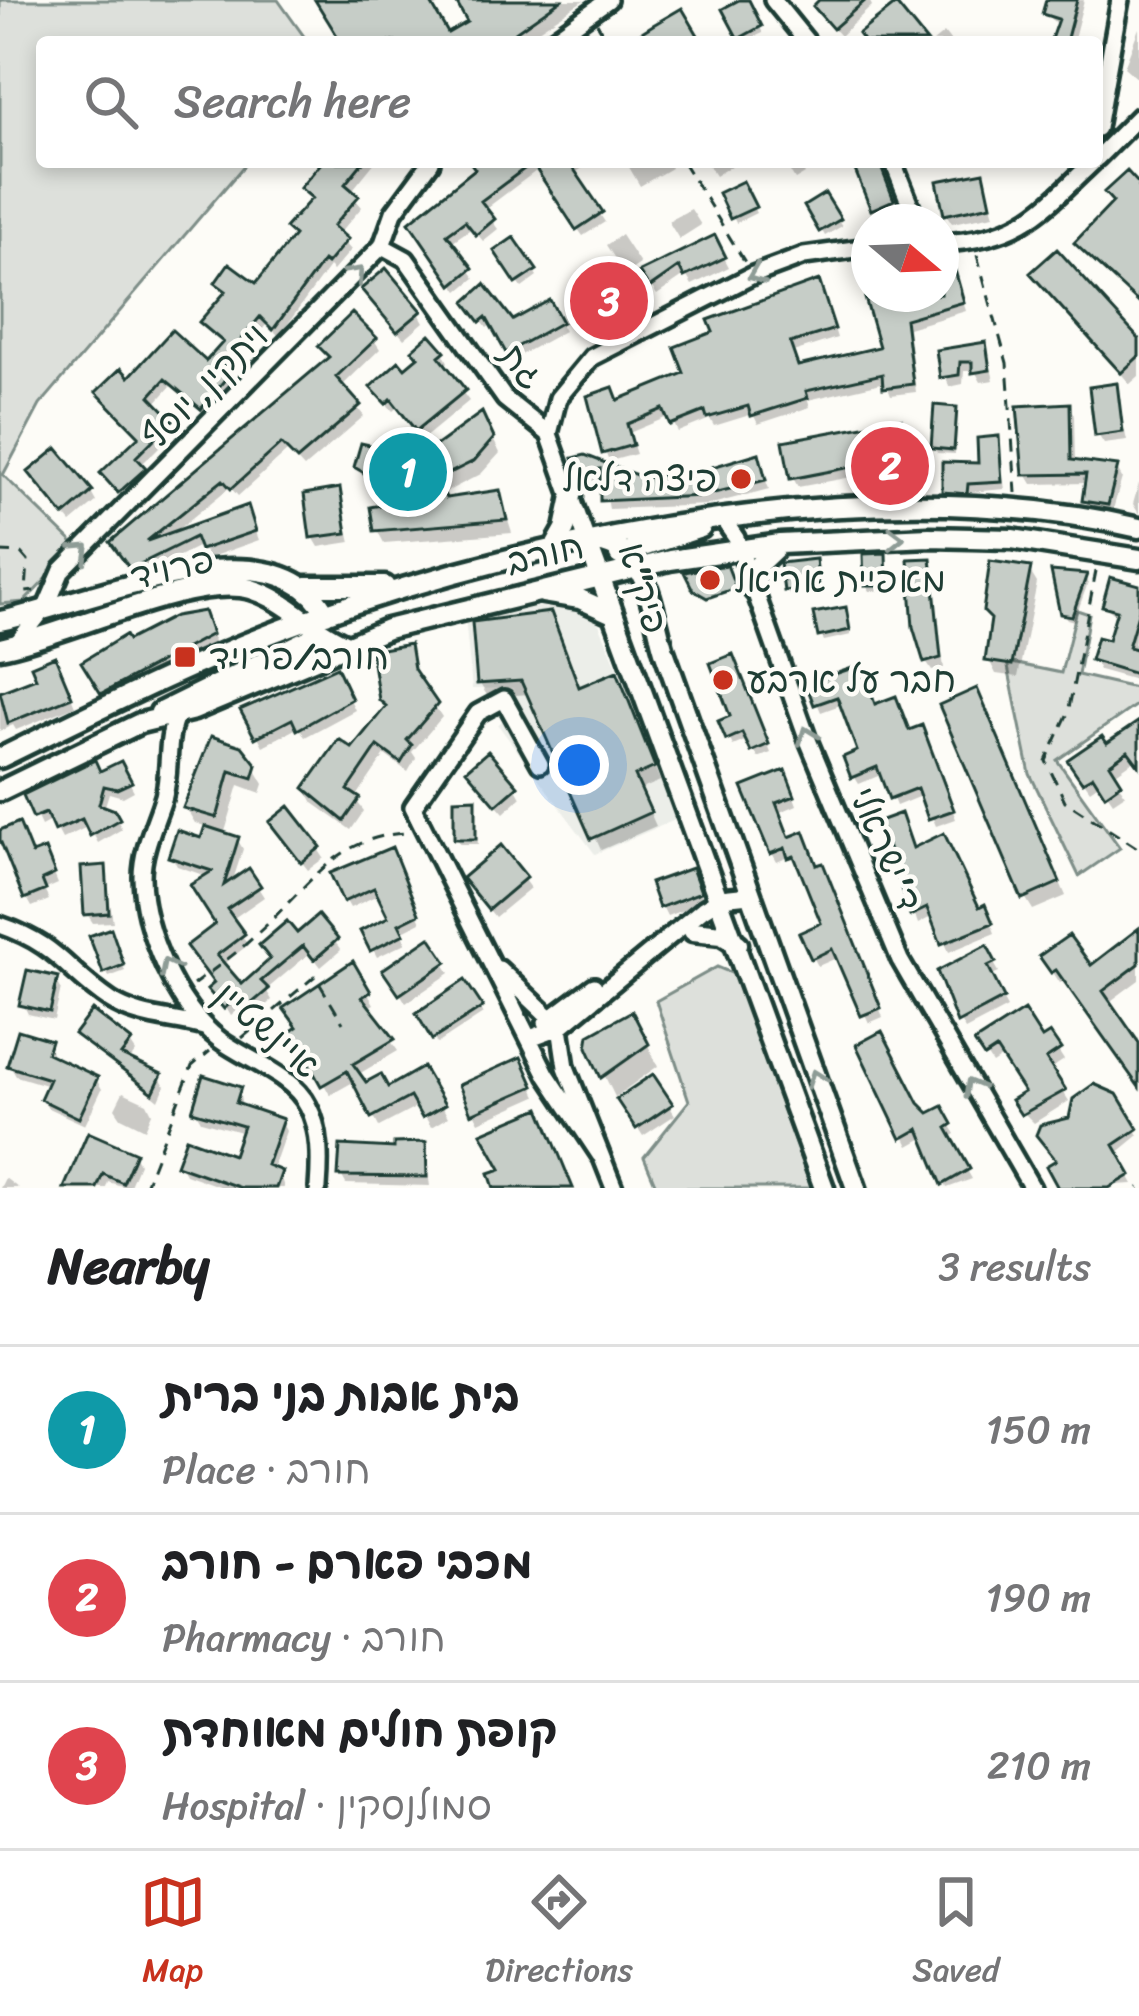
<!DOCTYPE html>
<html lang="en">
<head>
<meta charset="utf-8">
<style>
	body { margin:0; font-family:Sriracha,"Playpen Sans Hebrew",sans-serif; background:#f6f6f6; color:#202124 }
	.compass { position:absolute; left:851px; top:204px; width:108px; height:108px; border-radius:50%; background:#fff; box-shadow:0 6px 18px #0003; rotate:109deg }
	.you { position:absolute; left:579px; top:765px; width:42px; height:42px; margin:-30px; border:9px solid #fff; border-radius:50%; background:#1a73e8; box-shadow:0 0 0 18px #1a73e833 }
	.badge { display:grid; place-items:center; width:78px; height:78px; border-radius:50%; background:#c8321e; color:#fff; font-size:39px; font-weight:700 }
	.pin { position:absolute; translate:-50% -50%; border:6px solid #fff; box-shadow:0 3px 12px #0006 }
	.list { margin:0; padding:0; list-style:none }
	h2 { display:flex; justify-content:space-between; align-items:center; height:156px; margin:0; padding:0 48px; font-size:51px }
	h2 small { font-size:39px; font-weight:400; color:#757577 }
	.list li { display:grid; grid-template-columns:78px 1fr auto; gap:36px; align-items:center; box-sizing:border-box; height:168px; padding:0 48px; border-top:3px solid #e0e0e0 }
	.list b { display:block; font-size:45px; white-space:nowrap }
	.list p { margin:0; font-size:39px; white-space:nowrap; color:#757577 }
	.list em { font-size:39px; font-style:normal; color:#757577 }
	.icon { flex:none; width:66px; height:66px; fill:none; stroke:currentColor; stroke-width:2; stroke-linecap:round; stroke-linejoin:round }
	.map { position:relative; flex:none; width:1139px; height:1188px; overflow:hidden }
	.search { position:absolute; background:#fff; box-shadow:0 6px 18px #0003; left:36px; right:36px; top:36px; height:132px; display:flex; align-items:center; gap:30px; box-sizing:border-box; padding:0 42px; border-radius:12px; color:#757577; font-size:45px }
	.sheet { height:660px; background:#fff }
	nav { display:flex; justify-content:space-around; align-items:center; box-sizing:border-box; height:168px; border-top:3px solid #e0e0e0; background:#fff; font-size:33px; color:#757577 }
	nav a { display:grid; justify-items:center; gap:6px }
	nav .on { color:#c8321e }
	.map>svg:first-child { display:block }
	.built { fill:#eceee9 }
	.green { fill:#dde0db; stroke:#7e8e88; stroke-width:3 }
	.shadow { fill:#0003 }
	.building { fill:#c6cdc7; stroke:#1f3d34; stroke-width:3 }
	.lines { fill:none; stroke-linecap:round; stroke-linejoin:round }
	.minor-casing { stroke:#1f3d34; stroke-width:24 }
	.major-casing { stroke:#1f3d34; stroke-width:27 }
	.path { stroke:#1f3d34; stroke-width:3; stroke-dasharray:12 9; stroke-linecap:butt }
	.minor { stroke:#fdfcf7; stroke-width:15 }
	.major { stroke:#fdfcf7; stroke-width:18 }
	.oneway { stroke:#8e9c96 }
	.poi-dot { fill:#c8321e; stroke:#fdfcf7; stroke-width:4.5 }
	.labels { text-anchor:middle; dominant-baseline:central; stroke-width:9; stroke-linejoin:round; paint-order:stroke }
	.street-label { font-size:36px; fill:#1f3d34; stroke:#fdfcf7 }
	.poi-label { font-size:36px; fill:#1f3d34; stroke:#fdfcf7; text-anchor:start }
</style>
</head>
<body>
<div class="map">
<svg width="1139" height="1188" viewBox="0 0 1139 1188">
	<rect width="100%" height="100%" fill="#fdfcf7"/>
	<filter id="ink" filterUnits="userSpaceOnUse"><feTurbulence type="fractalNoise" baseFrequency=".00833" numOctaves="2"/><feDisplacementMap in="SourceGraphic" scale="24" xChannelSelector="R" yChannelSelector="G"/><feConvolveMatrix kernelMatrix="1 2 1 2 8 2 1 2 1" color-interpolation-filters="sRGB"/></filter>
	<g filter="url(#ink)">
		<path class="built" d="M539,607L584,612L599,624L682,817L595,854L498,725L518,705L513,688L472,689L465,617Z"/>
		<path class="green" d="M0,0H278L308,42H42V162H247L40,405L3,475L77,547L24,602L0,604Z
			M1077,610L1089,614L1078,675L1139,689V703L1057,760L1120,848L1079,876L1030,774L1007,662L1061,673Z
			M717,967L734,974L811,1188H657L644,1157L689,1101L656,1001Z"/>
		<path class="shadow" d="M318,0H447L431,10L447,37L471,23L458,0H584L520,42H341Z
			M745,0L763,33L743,42L726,11Z
			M824,0H869L872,6L840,36L821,15Z
			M1050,0H1084L1073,42H1055L1059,26L1045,14Z
			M1139,28V80L1124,67Z
			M944,33L951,42H933Z
			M327,162H375L350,193L362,207L338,235L351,250L333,271L329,267L279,336L267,324L226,372L234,383L207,416L171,386L154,405L176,430L140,466L149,478L125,500L109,482L141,439L105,401L129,382L207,366L224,345L203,322L227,294L218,283L256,287L295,239L289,229L313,201L304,188Z
			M473,162H593L573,174L605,222L583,236L536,171L484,210L498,229L483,241L472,228L450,243L475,278L459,291L417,231L478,171Z
			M626,162H668L671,168L640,186Z
			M706,162H737L715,176Z
			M784,162H798L805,174L795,180Z
			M869,162L880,169L897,210L879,218Z
			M983,175L994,215L952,223L946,214Z
			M742,185L756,213L736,223L722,194Z
			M824,197L842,226L825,236L808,207Z
			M691,209L701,225L679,239L668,221Z
			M621,235L640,264L625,274L606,245Z
			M714,238L729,267L692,285L686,275L657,295L643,274Z
			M514,241L537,277L522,288L498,252Z
			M952,267L966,311L908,328L916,392L891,395L886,382L808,400L810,407L758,424L753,414L714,426L710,419L678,432L670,416L629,433L636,454L610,461L605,453L618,403L688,375L823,292L837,338L793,352L798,369L883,349L869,300L941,294V270Z
			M1034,274L1139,343V376L1130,384Z
			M608,281L634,320L616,332L591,293Z
			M370,299L419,313L424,322L404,339Z
			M549,304L564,331L513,359L493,323L487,328L474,311L512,324Z
			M374,340L380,349L341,387L364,416L304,468L288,451L238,496L230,487L171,535L251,518L259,540L208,558L201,545L137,577L120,552L331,360L322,347Z
			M985,345L994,380L981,382L975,371H964L963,384L949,387L939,352Z
			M443,352L448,362L443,366L469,401L423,439L398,407L393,411L380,397L405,372Z
			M1115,386L1127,441L1104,444L1098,435Z
			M1069,406L1074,415L1075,463L1117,469L1122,478L1112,513L1091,510L1085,500L1088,483L1032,484L1026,474Z
			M955,410V454L937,453L934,447Z
			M899,422L911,466L798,487L793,478Z
			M488,429L500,453L481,474L444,493L447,501L499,493L512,533L384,543L377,530L383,491L365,480L357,466L363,446L391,453L394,460Z
			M997,439L1005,489L970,492V500L949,499L945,491L981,466Z
			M757,457L769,489L708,505L609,509L603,478L586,483L577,460L643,481L700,474Z
			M37,482L91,493L96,502L71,523Z
			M1139,483V514L1133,504Z
			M339,491L351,542L319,547L313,537Z
			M884,556L888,591H870L867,586Z
			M929,561L944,668L932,671L926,662Z
			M815,562L821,592L790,596L786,590Z
			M1029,570L1037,583L1018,677L996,674L989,660L994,625L986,611Z
			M1085,577L1088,583L1074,621L1067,619L1063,613Z
			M1139,590L1134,651L1139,653V681L1099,670L1094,660L1110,644L1118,617L1105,606Z
			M550,615L580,690L623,688L660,781L640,790L656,826L601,850L530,694L488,697L480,684Z
			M847,616L851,635L824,641L821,635Z
			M208,624L215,644L109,702L85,663L127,644Z
			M408,648L418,681L442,717L412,752L416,758L408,772L385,755L355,799L364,811L351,830L313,803L307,792L340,743L352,752L387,709L382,699Z
			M736,665L771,753L758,758L749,739L733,746L729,738Z
			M59,668L75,706L16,730L13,725L0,731V695Z
			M341,680L355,710L305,737L299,727L263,746L245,711Z
			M810,686L875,707L909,733L925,737L956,819L936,826L923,795L896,806L883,774L859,784L854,776L861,752L843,704L821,712Z
			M984,705L1066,896L1033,910L1025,897Z
			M1134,728L1139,763L1136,759L1113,775L1125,794L1113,802L1100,783L1090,790L1076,770Z
			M213,739L254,767L264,784L261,793L239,785L224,835L237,839L243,849L232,883L248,872L264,897L231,920L248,945L222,965L242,988L318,919L341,950L321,967L310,953L266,990L272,1000L257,1013L247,1002L231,1016L195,956L219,925L209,877L177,866L172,857L203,842L208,827L195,823L186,808Z
			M120,765L134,791L123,797L109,793L104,809L113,812L122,829L98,843L89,826L62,839L52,820L41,826L27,796Z
			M475,780L516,788L521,797L504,813Z
			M789,783L797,805L778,813L789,840L827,875L883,1017L869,1023L839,957L818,966L813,957L825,925L800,864L791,856L777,862L772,853L746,789Z
			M474,802L478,844H460L457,839Z
			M883,823L989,917L995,933L949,952L933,916L918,924Z
			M278,832L318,849L324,858L308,870Z
			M501,849L530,888L495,917L471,888Z
			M32,858L49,862L58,884L44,890L49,900L32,907L27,898Z
			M395,858L421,922L401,932L406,943L377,957L364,932L392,919L380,894L350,908L346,901Z
			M105,868L113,922L93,923L87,914Z
			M696,881L704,902L667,916L662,906Z
			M1139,932V980L1108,1003L1134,1041L1139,1038V1085L1065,980L1060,983L1050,968L1090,969Z
			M113,937L125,971L109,977L106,971Z
			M430,941L450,973L406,1003L386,970Z
			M986,949L999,972L990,976L1007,1008L965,1030L952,1006Z
			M352,966L374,1004L367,1008L398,1051L357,1075L365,1086L387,1091L422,1071L448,1117L431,1127L419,1106L379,1127L355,1081L330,1095L309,1057L302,1061L293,1048L300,1029Z
			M56,979L61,989L54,1020L28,1014L23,1004Z
			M464,984L483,1014L437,1044L420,1014Z
			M78,1034L130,1043L136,1052L128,1062L160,1077L165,1086L159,1100Z
			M643,1035L658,1066L615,1097L590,1046Z
			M1049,1037L1064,1060L1049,1070L1069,1101L1034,1123L1021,1110L1028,1093L1004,1056L992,1064L978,1042H1041Z
			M49,1043L52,1059L96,1079L102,1089L85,1125L48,1108L43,1099L49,1086L16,1076L10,1066Z
			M860,1046L928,1117L941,1110L956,1134L949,1138L972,1179L947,1188L925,1137L909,1146Z
			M525,1070L537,1096L479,1122L474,1112Z
			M652,1078L675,1115L643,1136L618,1097Z
			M239,1089L242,1108L281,1121L286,1131L272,1171L280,1174L284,1188H224L185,1174L180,1165L235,1159L244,1133L201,1121L195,1111Z
			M123,1092L147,1103L152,1113L145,1129L121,1117L115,1108Z
			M1114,1096L1139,1135L1116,1154L1133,1184L1063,1188L1059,1162L1072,1121Z
			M424,1145L430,1186L346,1184L341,1175Z
			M134,1155L139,1164L129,1188L108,1182L106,1188H71Z
			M5,1178L18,1188H0Z"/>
		<path class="building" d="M315,0H429L448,33L467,22L455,0H561L501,42H341Z
			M739,0H749L762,26L738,39L722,9Z
			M819,0H866L833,29L813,6Z
			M1046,0H1077L1066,42H1050L1058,19L1042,14Z
			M896,4L927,42H864L858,34Z
			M682,8L702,42H626L653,25Z
			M322,162H363L345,184L359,196L333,226L348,239L327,264L323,261L273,330L260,317L221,364L231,372L201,409L165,379L150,396L173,420L136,457L146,468L118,493L100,473L139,436L96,392L121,368L129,377L172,330L206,361L223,342L199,322L226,291L215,283L229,263L256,283L294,236L285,228L312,198L300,188Z
			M470,162H569L603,212L576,230L532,163L481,201L495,219L476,235L465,221L447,234L473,268L452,285L409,222L475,169Z
			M861,162H879L894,200L871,210L853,165Z
			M1127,171L1139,184V303L1074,243L1113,202L1104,192Z
			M984,172L991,205L944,215L937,181Z
			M743,181L756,207L730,219L718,193Z
			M825,193L841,219L819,232L804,206Z
			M715,235L726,257L684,277L679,267L649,288L639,272Z
			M514,237L537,270L516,284L494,251Z
			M1057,249L1139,339V356L1121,373L1030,273Z
			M953,263L964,302L905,319L913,384L883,388L882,374L806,391L808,398L751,416L748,406L707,418L705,411L670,425L663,409L627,424L633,445L602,454L587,396L613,387L618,400L684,373L674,347L713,332L708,320L819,280L835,329L790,343L798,366L879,347L865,298L941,294V267Z
			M386,268L422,311L397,332L361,289Z
			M609,277L631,309L609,324L587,292Z
			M485,284L513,320L550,300L562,322L506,353L486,317L480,322L465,302Z
			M352,313L377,338L336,377L361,405L297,460L281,444L231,489L223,480L147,541L248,505L256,531L200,550L195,537L130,569L110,542L329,357L318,346Z
			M430,334L445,351L439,356L466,390L416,431L391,399L386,404L370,387L399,361L405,368L418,357L412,350Z
			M986,342L990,370L972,373V362H960L959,375L940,378L936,350Z
			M1117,383L1123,432L1095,436L1089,387Z
			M1070,403L1071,460L1118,466L1108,505L1082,501L1086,474L1023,475L1017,406Z
			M934,405L957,407L954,450L931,448Z
			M482,412L494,438L474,461L438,479L446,498L500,490L507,520L374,531L370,507L381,505L380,482L354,467L361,443L393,450L381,460L431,449Z
			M901,419L908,456L790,479L783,441Z
			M999,436L1002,482L968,484L967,494L942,492V462L978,463L977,438Z
			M57,448L93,491L64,516L28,472Z
			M759,453L766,480L702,496L600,501V469L578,475L573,458L585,455L644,478L699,471Z
			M340,488L347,533L310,538L304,494Z
			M886,553L887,586H864L863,554Z
			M931,558L941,658L924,663L913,627L908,559Z
			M816,559L819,587L784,591L780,563Z
			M990,561L1031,567L1012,665L985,661L991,619L983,611Z
			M727,565L736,588L707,598L693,590L684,572Z
			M1051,571L1087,574L1072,616L1060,614Z
			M1110,577L1139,585V610L1128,647L1139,650V675L1090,660L1097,637L1108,640L1117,610L1102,606Z
			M846,607L850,630L818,637L813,613Z
			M204,611L212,634L101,694L81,662L125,635L128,640L175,616Z
			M551,612L579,687L617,671L655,767L635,776L651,812L591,839L521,681L477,684L472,622Z
			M410,644L414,669L438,704L407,740L412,745L401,763L378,746L348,790L360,798L344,821L304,788L339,739L352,748L386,706L379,700L371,651Z
			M733,654L769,744L751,752L742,733L726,740L718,721L730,716L710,663Z
			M55,656L72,697L8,723L0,692L36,678L31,666Z
			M861,665L875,704L896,696L909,730L922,725L954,810L928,819L917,788L889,799L877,767L851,778L843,757L857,751L837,697L814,705L806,684Z
			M337,667L352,699L297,730L292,719L255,738L240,710Z
			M977,688L1060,882L1022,899L939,705Z
			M1139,721V766L1128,751L1110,764L1122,783L1105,795L1093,776L1082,782L1067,760L1102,736L1107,743Z
			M211,736L242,746L257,765L253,778L230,771L217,818L183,808Z
			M488,751L518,786L496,805L466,770Z
			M95,760L100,771L121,761L132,782L117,789L104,786L99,804L115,810L120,819L90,836L82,819L54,831L46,813L33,818L23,795Z
			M785,770L795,796L776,803L789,837L804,831L817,865L823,863L881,1008L861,1016L832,949L811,959L799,933L821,923L794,856L788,858L785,848L770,854L742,787Z
			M476,798V839H454V799Z
			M289,806L321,847L301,863L269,822Z
			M901,813L913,848L944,833L979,907L985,904L993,923L941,944L927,908L910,916L879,821Z
			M19,822L32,854L45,849L55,874L42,880L46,890L24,899L0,840V830Z
			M205,826L239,837L224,885L249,868L261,886L227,909L245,934L217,955L242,984L270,959L259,945L287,921L297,933L318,915L338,939L314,960L303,946L261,981L269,989L250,1005L240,994L224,1009L207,989L214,983L186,946L215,924L190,885L212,871L168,857L177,830L201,838Z
			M501,845L527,877L488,910L462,878Z
			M392,847L419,914L399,924L404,934L370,951L360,931L388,917L374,888L343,902L330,873Z
			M106,865L109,913L84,915L81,867Z
			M692,868L701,892L659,908L650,883Z
			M111,928L124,965L103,973L89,936Z
			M1139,928V964L1103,991L1139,1043V1087L1056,970L1051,973L1039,956L1069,935L1091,965Z
			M430,937L447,962L399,995L382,970Z
			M987,945L996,962L988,966L1004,998L957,1023L937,971Z
			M353,961L371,992L362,997L395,1039L353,1064L366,1082L381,1074L388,1087L423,1067L445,1105L422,1118L410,1097L371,1118L347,1071L321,1086L300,1048L294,1052L283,1037L297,1027L283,1008Z
			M27,970L58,977L50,1012L19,1005Z
			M465,980L483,1007L432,1040L416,1013Z
			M92,1010L132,1041L121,1055L162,1074L153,1093L74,1034Z
			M1024,1010L1042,1038L1050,1033L1061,1049L1046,1059L1066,1090L1021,1115L1011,1100L1024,1092L996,1049L984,1057L974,1042Z
			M632,1011L649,1044L601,1078L587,1047L589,1035Z
			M18,1030L51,1040L47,1053L98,1077L79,1118L40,1099L49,1079L7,1066Z
			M882,1031L919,1103L929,1113L943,1106L953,1124L947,1128L970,1169L942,1185L919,1129L901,1139L856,1045Z
			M521,1057L534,1086L471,1114L459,1085Z
			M653,1074L673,1104L636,1129L616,1099Z
			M203,1075L241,1087L236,1103L283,1119L267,1165L282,1171L276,1188H241L176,1165L186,1138L233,1155L243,1126L192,1111Z
			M1094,1084L1117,1094L1138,1129L1114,1145L1131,1175L1109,1188H1058L1046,1166L1056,1160L1036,1135L1040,1125L1069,1118L1073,1099Z
			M540,1108L573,1188H494L489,1173L501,1169L481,1133Z
			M88,1132L136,1153L123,1183L103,1174L97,1188H64Z
			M426,1142L427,1177L338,1176L340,1145L394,1148V1143Z"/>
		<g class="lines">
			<g class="minor-casing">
				<path id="minor" d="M773,0L807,42
					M549,42L608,0
					M1097,128L1120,0
					M1097,158L1139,116
					M893,162L917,222
					M941,243C1019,239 1040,213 1093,162
					M382,246L406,259L505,399L549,434L587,541
					M549,434L558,398L592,357L753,275L804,256L869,247
					M722,518L736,538L808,740L900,960L1032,1188
					M17,643L47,605L62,570L382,246L394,212L431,162
					M177,715C165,738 171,770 164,796C156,822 142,849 142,877C143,931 176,1007 220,1040C247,1060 293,1075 308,1106C321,1130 320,1162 318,1188
					M540,764L504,699L478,713L413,807L547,1075L600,1155
					M0,925C59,945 66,971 111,1001C139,1019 173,1018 204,1027
					M499,969L560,1027L566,1067L614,1188
					M546,1022L594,986
					M530,1038L560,1027L703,909L721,898L749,895"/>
			</g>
			<g class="major-casing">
				<path id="major" d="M587,541L824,1188
					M598,542C649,550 651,609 664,651L856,1188
					M552,552L565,529L572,496
					M619,555L701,528
					M306,586H385
					M754,590L758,565L779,545
					M543,593L580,599L613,614
					M0,621C82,605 275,517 326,614
					M0,648C65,636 193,573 251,589C288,600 312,631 347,645
					M160,712L323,632
					M0,758C100,709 203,657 307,620C551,532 884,469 1139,528
					M0,791L140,723L194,710L387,629L670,560L780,544L929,537L1012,539L1139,559
					M693,931L722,934L738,944"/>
			</g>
			<path class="path" d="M597,23L608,42
				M683,162L745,262
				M977,255L1007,363L1016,493
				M0,552L21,553L28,561L26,592L34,591
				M1096,571L1068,713L1046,761L1065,801L1139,849
				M193,985C215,968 239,952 259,932C307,888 338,834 409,833
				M242,1038L315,976L343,1023
				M144,1188L192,1066L210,1051
				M1138,1188L1139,1187"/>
			<use href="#minor" class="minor"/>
			<use href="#major" class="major"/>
		</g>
		<defs><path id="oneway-chevron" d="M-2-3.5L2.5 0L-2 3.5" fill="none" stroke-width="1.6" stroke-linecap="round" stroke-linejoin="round" transform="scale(3)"/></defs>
		<g class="oneway">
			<use href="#oneway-chevron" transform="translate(356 274) rotate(-46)"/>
			<use href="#oneway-chevron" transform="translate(756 275) rotate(158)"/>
			<use href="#oneway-chevron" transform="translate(896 538) rotate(-1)"/>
			<use href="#oneway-chevron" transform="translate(82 551) rotate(-43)"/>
			<use href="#oneway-chevron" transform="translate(807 735) rotate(-111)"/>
			<use href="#oneway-chevron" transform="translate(168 967) rotate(-117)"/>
			<use href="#oneway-chevron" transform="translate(816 1078) rotate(-110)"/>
			<use href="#oneway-chevron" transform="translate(972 1087) rotate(-120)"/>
		</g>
	</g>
	<g class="poi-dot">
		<circle cx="741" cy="479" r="12"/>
		<circle cx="710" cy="580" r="12"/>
		<rect x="173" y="645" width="24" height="24" rx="6"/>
		<circle cx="723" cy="680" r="12"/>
	</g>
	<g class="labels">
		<g class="street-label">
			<text transform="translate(522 366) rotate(51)">גת</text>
			<text transform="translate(205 386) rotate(-45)">ויתקין, יוסף</text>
			<text transform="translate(545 554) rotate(-13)">חורב</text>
			<text transform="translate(172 568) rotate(-13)">פרויד</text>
			<text transform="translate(643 588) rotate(73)">פיק"א</text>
			<text transform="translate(886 849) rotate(67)">ד'ישראלי</text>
			<text transform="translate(267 1030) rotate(41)">איינשטיין</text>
		</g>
		<g class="poi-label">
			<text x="717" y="479" text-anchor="end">פיצה דלאל</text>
			<text x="734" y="580">מאפיית אריאל</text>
			<text x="209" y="657">חורב/פרויד</text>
			<text x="747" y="680">חבר על ארבע</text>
		</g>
	</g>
</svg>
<svg class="compass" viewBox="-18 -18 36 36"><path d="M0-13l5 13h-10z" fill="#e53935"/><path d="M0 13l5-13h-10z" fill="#757577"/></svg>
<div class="you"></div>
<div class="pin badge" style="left:408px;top:472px;background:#0f9aa8">1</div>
<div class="pin badge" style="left:890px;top:466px;background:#e0444e">2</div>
<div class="pin badge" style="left:609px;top:301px;background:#e0444e">3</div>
<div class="search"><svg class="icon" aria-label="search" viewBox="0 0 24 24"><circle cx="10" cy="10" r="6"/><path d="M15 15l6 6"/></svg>Search here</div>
</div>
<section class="sheet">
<h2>Nearby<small>3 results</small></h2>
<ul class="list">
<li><span class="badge" style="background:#0f9aa8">1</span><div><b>בית אבות בני ברית</b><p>Place · חורב</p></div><em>150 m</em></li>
<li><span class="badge" style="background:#e0444e">2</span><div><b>מכבי פארם - חורב</b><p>Pharmacy · חורב</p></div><em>190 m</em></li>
<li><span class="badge" style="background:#e0444e">3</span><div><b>קופת חולים מאוחדת</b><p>Hospital · סמולנסקין</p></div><em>210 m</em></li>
</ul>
</section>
<nav>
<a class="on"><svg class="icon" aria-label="map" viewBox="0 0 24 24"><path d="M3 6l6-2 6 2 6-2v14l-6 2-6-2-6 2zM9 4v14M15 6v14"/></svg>Map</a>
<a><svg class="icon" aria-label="directions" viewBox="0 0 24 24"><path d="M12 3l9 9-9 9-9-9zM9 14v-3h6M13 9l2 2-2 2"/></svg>Directions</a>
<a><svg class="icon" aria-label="saved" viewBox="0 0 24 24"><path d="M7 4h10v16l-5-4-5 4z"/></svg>Saved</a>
</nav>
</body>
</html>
